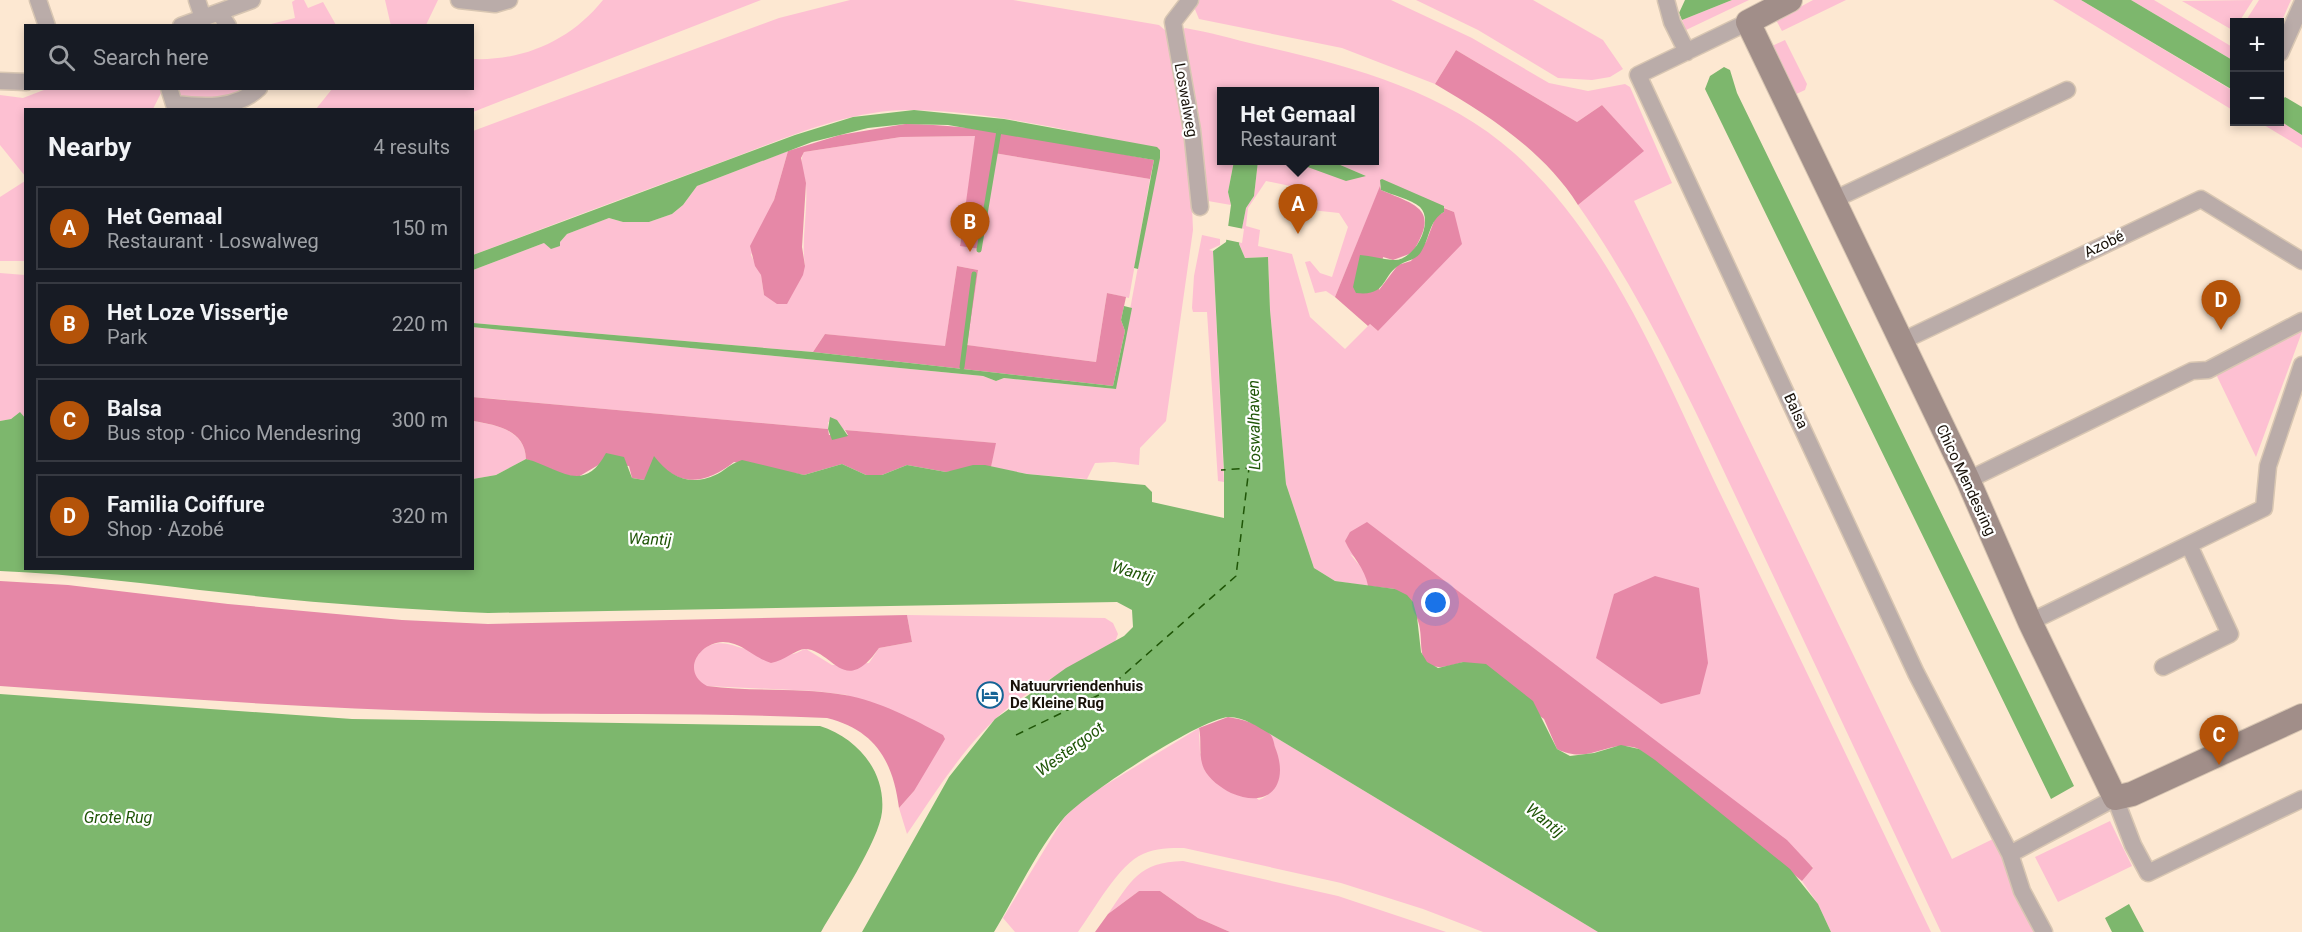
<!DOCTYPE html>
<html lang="en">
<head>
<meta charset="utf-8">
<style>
	body { margin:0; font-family:Roboto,sans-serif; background:#20242c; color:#f1f3f6 }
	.controls { position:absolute; right:18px; top:18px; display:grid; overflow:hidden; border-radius:0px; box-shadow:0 3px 9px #0003 }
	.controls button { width:54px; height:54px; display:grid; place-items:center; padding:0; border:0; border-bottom:2px solid #363941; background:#171b24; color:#f1f3f6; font:30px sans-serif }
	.you { position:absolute; left:1436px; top:603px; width:21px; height:21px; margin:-15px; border:4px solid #fff; border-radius:50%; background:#1a73e8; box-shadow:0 0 0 9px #1a73e833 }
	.badge { display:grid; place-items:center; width:39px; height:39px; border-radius:50%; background:#b45309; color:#fff; font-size:20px; font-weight:700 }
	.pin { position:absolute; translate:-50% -50px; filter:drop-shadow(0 2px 3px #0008) }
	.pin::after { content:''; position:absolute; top:32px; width:21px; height:18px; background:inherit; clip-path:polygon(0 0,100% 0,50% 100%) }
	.popup { position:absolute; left:1217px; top:87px; width:162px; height:78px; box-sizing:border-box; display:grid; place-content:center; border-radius:0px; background:#171b24; filter:drop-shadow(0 2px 4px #0005); font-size:20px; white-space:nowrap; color:#9ea1a6 }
	.popup b { font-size:22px; color:#f1f3f6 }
	.popup::after { content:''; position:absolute; left:50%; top:100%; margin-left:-12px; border:12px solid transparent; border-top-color:#171b24 }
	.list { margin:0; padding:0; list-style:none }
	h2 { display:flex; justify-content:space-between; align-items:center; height:78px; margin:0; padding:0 24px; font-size:26px }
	h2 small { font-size:20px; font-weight:400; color:#9ea1a6 }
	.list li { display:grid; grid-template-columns:39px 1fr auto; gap:18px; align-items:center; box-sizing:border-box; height:84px; margin:0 12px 12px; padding:0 12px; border:2px solid #363941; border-radius:0px }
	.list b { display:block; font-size:22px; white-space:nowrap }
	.list p { margin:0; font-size:20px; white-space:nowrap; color:#9ea1a6 }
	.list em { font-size:20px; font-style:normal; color:#9ea1a6 }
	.icon { flex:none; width:33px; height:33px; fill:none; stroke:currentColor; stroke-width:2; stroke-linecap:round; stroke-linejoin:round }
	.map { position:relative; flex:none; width:2302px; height:932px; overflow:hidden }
	.search { position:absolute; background:#171b24; box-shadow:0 3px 9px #0003; left:24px; top:24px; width:450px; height:66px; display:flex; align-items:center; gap:15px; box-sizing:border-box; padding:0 21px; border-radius:0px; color:#9ea1a6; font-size:22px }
	.panel { position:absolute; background:#171b24; box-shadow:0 3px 9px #0003; left:24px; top:108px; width:450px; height:462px; border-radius:0px }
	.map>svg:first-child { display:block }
	.green { fill:#fdc0d2; fill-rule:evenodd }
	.forest { fill:#e688a7 }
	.water { fill:#7db76d }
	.pier { fill:#fde8d2 }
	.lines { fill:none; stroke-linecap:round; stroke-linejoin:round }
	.stream { stroke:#7db76d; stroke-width:5 }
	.ferry { stroke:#1f5507; stroke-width:1.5; stroke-dasharray:8 6; stroke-linecap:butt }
	.street-casing { stroke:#d8c6b2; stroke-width:19 }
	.secondary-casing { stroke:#d8c6b2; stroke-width:26 }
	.street { stroke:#baaca9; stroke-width:16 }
	.secondary { stroke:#a18e89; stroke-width:24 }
	.labels { text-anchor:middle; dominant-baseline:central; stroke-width:4.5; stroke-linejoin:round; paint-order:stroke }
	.street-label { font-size:15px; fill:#181109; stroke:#fff }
	.poi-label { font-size:15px; font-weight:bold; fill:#181109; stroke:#fff; text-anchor:start }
	.water-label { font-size:16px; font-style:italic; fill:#1f5507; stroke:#fff }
</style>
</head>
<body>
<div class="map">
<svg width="2302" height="932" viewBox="0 0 2302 932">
	<rect width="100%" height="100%" fill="#fde8d2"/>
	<path class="green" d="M295,0H304L308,8L323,2L336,25H267L295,18L292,2Z
		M385,0H438L426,25L391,26Z
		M603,0H761L473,112L472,110L316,109L332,89L472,88L473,59C524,61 571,40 603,0Z
		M850,0H1013L1159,25L1166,31L1174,60L1190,158L1193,230L1166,421L1140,448L1139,465L1114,462L1095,463L1087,479L1027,474L991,467L995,443L845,430L828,422V429L473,397V327L983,376L996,381L1004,378L1115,389L1160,150C1080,133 997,112 915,110C851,108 786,138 727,160C642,191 557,223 473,255V131L779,18Z
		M1199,0H1391L1472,38L1549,83L1588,91L1625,84L1630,87L1672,183L1634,201L1952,859L1993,839L2038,932H1941C1878,799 1816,666 1753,533C1700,421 1649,306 1578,205L1643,151L1602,105L1577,122L1456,50L1435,84L1342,48L1199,19L1194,7Z
		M1416,0H1533L1603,40L1623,69L1610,77L1592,80L1558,78L1478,30Z
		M1732,0H1749L1686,30L1682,20Z
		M1813,0H1846L1782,31L1776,20Z
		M2053,0H2081L2230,89H2234V111Z
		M2131,0H2154L2234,48V61Z
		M2253,0L2239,22H2234V31L2182,1Z
		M2259,0H2291L2280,25V22H2245Z
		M1185,28C1209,32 1233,39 1258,45C1347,65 1444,90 1514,153C1611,239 1665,378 1720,493C1791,639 1861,786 1931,932H1831L1818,904L1802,881L1813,867L1350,554L1366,573L1368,586L1335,581L1314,568L1286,484L1270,310L1268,257L1245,258L1239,244L1246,208L1254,196L1258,161H1291L1366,176L1331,161L1374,160V92H1222V160L1234,161L1228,192L1231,205L1208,201L1181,31ZM1383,180L1454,212L1378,331L1370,324L1345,349L1310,317L1292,254L1258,246L1260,230L1246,226L1248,208L1266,181L1295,187L1293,208L1339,213L1348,227L1332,277L1320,273L1310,261L1305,262L1315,293L1326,291L1335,297Z
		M1785,40L1807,84L1805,90L1792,96L1770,47Z
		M49,88L163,89L153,109L26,110L25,176L0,145V95L23,98Z
		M173,89H244C222,100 201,100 177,96Z
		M2280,121L2302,135V148L2259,122Z
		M976,136L960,245L981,249L994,153L1150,179L1129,298L1107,293L1096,362L966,345L978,270L957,266L945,347L825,334L813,352L473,323V270L544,243L560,242L567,234L609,218L623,222H649L672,214L683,205L697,186L788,151L774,200L751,255L761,275L764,295L805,266C801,239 808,212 806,185C805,173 798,164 804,152L901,137Z
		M25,181V261H0V197Z
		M1202,235L1220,239V245L1209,250L1213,251L1224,482L1218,481L1207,312H1193L1192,308L1194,276Z
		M0,273L25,275V419L20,412L11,419L0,421Z
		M2302,330V332L2256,457L2213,368Z
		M472,421C497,425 525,430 526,459L496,475L473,479Z
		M907,615L1105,618L1113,623L1118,634L1115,642C1079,663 1042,681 1009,707C968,740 937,790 907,834L899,808L914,791L847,695L815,691L706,686C699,682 694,678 693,669C693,662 696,657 700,652C720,634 735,649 756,651C767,652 783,656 793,654C798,653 801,650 806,649L832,665L869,663L879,648L912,642Z
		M1199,728L1200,753L1259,800C1287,788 1280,757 1270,734L1598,932H1483L1423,909L1341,883L1184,848C1170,848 1156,848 1143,854C1119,864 1094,910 1078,932H1015L1003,918L1063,819L1084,798Z
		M2110,821L2132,866L2058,902L2035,857Z
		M1183,861L1338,896L1446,932H1230L1198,918L1160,891H1139L1108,914C1131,881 1139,862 1183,861Z"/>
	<path class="forest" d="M1456,50L1577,122L1602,105L1644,151L1578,205C1544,151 1488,115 1435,84Z
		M905,124C989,125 1072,145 1154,160L1150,179L994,153L981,249L960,246L975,136L901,137L804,152L801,158L806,183L802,247L805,266L803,275L787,304H777L764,295L761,275L755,266L750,246L774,200L788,151L840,135Z
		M1380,186L1381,190C1418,206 1440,209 1412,253L1393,260L1383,257L1379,290L1398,265L1411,261L1426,242L1436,216L1444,212V208L1454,212L1462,244L1378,331L1370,324L1368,326L1335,297Z
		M957,266L978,270L967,345L1096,362L1107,293L1126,297L1121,320L1125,331L1113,386L813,352L825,334L945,346Z
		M472,397L828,429L829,435H848L845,430L996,443L991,467L946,472L907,465L882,475H866L842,464L804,475L734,462C709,481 687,488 662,467L644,480L632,478L629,466L600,464L578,477L565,475L526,459C525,430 497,425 473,421Z
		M1367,522L1787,840L1813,868L1802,881L1639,749C1608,737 1591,766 1557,749L1544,719L1463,662C1405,681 1429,641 1416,616C1410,606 1401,597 1395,589L1368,586C1365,568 1352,557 1345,541L1350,532Z
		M1655,576L1699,588L1708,663L1700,694L1661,704L1596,658L1614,594Z
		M0,581L68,585L228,604L402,620L488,624L907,615L912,642L879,648C844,698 833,650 805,649C796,649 784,661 771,663C754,658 742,642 723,642C698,643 681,672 707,686C752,692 799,687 845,695C879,701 913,719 943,735L945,739L914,791L899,808C893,761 875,730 827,718C704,712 580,716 456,712C304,708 152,697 0,686Z
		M1228,717C1241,719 1260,724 1270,734C1273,737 1274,743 1275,747C1290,784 1270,810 1231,793C1221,788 1209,779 1204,769C1198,756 1202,741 1199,728Z
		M1139,891H1160L1198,918L1230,932H1095L1108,914Z"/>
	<path class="water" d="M1685,0H1732L1682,20L1679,13Z
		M2081,0H2131L2234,61V89H2231Z
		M1724,67L1730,70L1737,93L2074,786L2051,799L1705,89L1710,76Z
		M2285,97L2302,107V135L2280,121V102Z
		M914,110L1004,119L1157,147L1160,150V158L1138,269L1134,268L1154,160L948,125L905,124L868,128L812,142L697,186L683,205L672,214L649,222H623L609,218L567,234L560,242V246L551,249L544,243L473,270V255L795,135L853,117Z
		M1234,161H1258L1254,196L1246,208L1239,244L1245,258L1268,257L1270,310L1286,484L1314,568L1335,581L1395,589L1407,595L1413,602L1417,617L1421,652L1427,662L1438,668L1463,662L1486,664L1533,701L1557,749L1570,756L1594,753L1621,745L1639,749L1655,760L1790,869L1818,904L1831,932H1598L1270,734C1258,727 1244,717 1229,717C1201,718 1082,796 1063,819C1037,850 1015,897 994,932H862L949,777L995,719L1066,668L1124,636L1133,627L1132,610L1117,602L488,613C401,609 314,603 228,593C152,585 76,574 0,571V421L11,419L20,412L26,419V568H472L473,479L496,475L526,459C558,467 583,496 606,453L624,457L632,478L644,480L654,456C671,479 694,488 721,472C728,467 733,463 742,460L804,475L842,464L866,475H882L907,465L946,472L973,465H985L1027,474L1145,485L1152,492V502L1224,518V472L1213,251L1226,242L1231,205L1228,192Z
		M1291,161H1331L1366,176L1346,181Z
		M1382,179L1444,206V212C1429,220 1430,238 1421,252C1416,260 1408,260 1401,264C1381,275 1388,297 1356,293L1353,287L1360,255C1371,256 1382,259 1393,260C1414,262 1435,222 1420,207C1411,199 1392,195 1381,190L1380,180Z
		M1124,306L1132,308L1116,389L1004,378L996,381L983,376L472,327L473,323L813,352L1113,386L1125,331L1121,320Z
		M830,417L837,420L848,436L832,440L828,429Z
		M0,694L352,719L820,726C857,738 886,771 882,812C879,841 837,904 821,932H0Z
		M2129,904L2144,932H2112L2105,918Z"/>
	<path class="pier" d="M1224,225L1244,229L1242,243L1223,239Z"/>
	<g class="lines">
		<path class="stream" d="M979,250L999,131
			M962,367L974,274"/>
		<path class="ferry" d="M1016,735L1103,693L1236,576L1249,468L1221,470"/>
		<g class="street-casing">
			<path id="street" d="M38,0L47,26
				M197,0L203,18L199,26
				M459,0L495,4L509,0
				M1190,0L1173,22L1192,130L1200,207
				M1666,0L1672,22L1687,52
				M219,12L228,26
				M1748,22L1638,75L1916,673L2010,854L2022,891L2044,932
				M181,26L252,0
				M2280,53L2302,4
				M0,81L26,82
				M169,88L174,104C202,107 236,110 259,88
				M1833,200L2067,90
				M1900,342L2201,199L2302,261
				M1968,480L2192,371L2208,370L2302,321
				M2030,622L2264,508L2268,466L2302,365
				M2163,667L2230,634L2189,545
				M2010,854L2115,798L2133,845L2148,873L2302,799"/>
		</g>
		<g class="secondary-casing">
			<path id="secondary" d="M1790,0L1748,22L1968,480L2030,622L2115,798L2132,794L2302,716"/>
		</g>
		<use href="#street" class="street"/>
		<use href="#secondary" class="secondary"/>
	</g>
	<defs>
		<g id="hotel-ring" transform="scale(1.35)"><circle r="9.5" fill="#fff" stroke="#156496" stroke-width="1.5"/><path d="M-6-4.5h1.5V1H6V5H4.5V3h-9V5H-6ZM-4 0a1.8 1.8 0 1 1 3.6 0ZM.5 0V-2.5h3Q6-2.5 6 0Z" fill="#156496"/></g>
	</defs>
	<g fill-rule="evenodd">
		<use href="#hotel-ring" x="990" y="695"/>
	</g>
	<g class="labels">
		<g class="street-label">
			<text transform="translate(1186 100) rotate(80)">Loswalweg</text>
			<text transform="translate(2104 244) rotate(-26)">Azobé</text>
			<text transform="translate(1796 411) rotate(65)">Balsa</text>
			<text transform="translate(1966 480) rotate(65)">Chico Mendesring</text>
		</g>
		<g class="poi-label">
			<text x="1010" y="686">Natuurvriendenhuis<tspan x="1010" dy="17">De Kleine Rug</tspan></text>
		</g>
		<g class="water-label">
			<text transform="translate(1254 425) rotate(-91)">Loswalhaven</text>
			<text transform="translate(650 539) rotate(2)">Wantij</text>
			<text transform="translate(1133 572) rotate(17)">Wantij</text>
			<text transform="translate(1070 749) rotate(-36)">Westergoot</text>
			<text x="118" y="817">Grote Rug</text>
			<text transform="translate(1545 820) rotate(39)">Wantij</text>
		</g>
	</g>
</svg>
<div class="controls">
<button>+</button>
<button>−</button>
</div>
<div class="you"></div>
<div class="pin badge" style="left:1298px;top:234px">A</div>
<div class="popup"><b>Het Gemaal</b>Restaurant</div>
<div class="pin badge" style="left:970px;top:252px">B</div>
<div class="pin badge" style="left:2219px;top:765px">C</div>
<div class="pin badge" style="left:2221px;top:330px">D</div>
<div class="search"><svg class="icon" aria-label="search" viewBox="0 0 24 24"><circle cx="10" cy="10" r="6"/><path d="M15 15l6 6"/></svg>Search here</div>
<section class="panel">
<h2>Nearby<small>4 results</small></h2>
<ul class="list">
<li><span class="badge">A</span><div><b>Het Gemaal</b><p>Restaurant · Loswalweg</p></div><em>150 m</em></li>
<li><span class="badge">B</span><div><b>Het Loze Vissertje</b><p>Park</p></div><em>220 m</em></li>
<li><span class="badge">C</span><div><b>Balsa</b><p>Bus stop · Chico Mendesring</p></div><em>300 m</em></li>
<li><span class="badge">D</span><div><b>Familia Coiffure</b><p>Shop · Azobé</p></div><em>320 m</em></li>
</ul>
</section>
</div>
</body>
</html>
